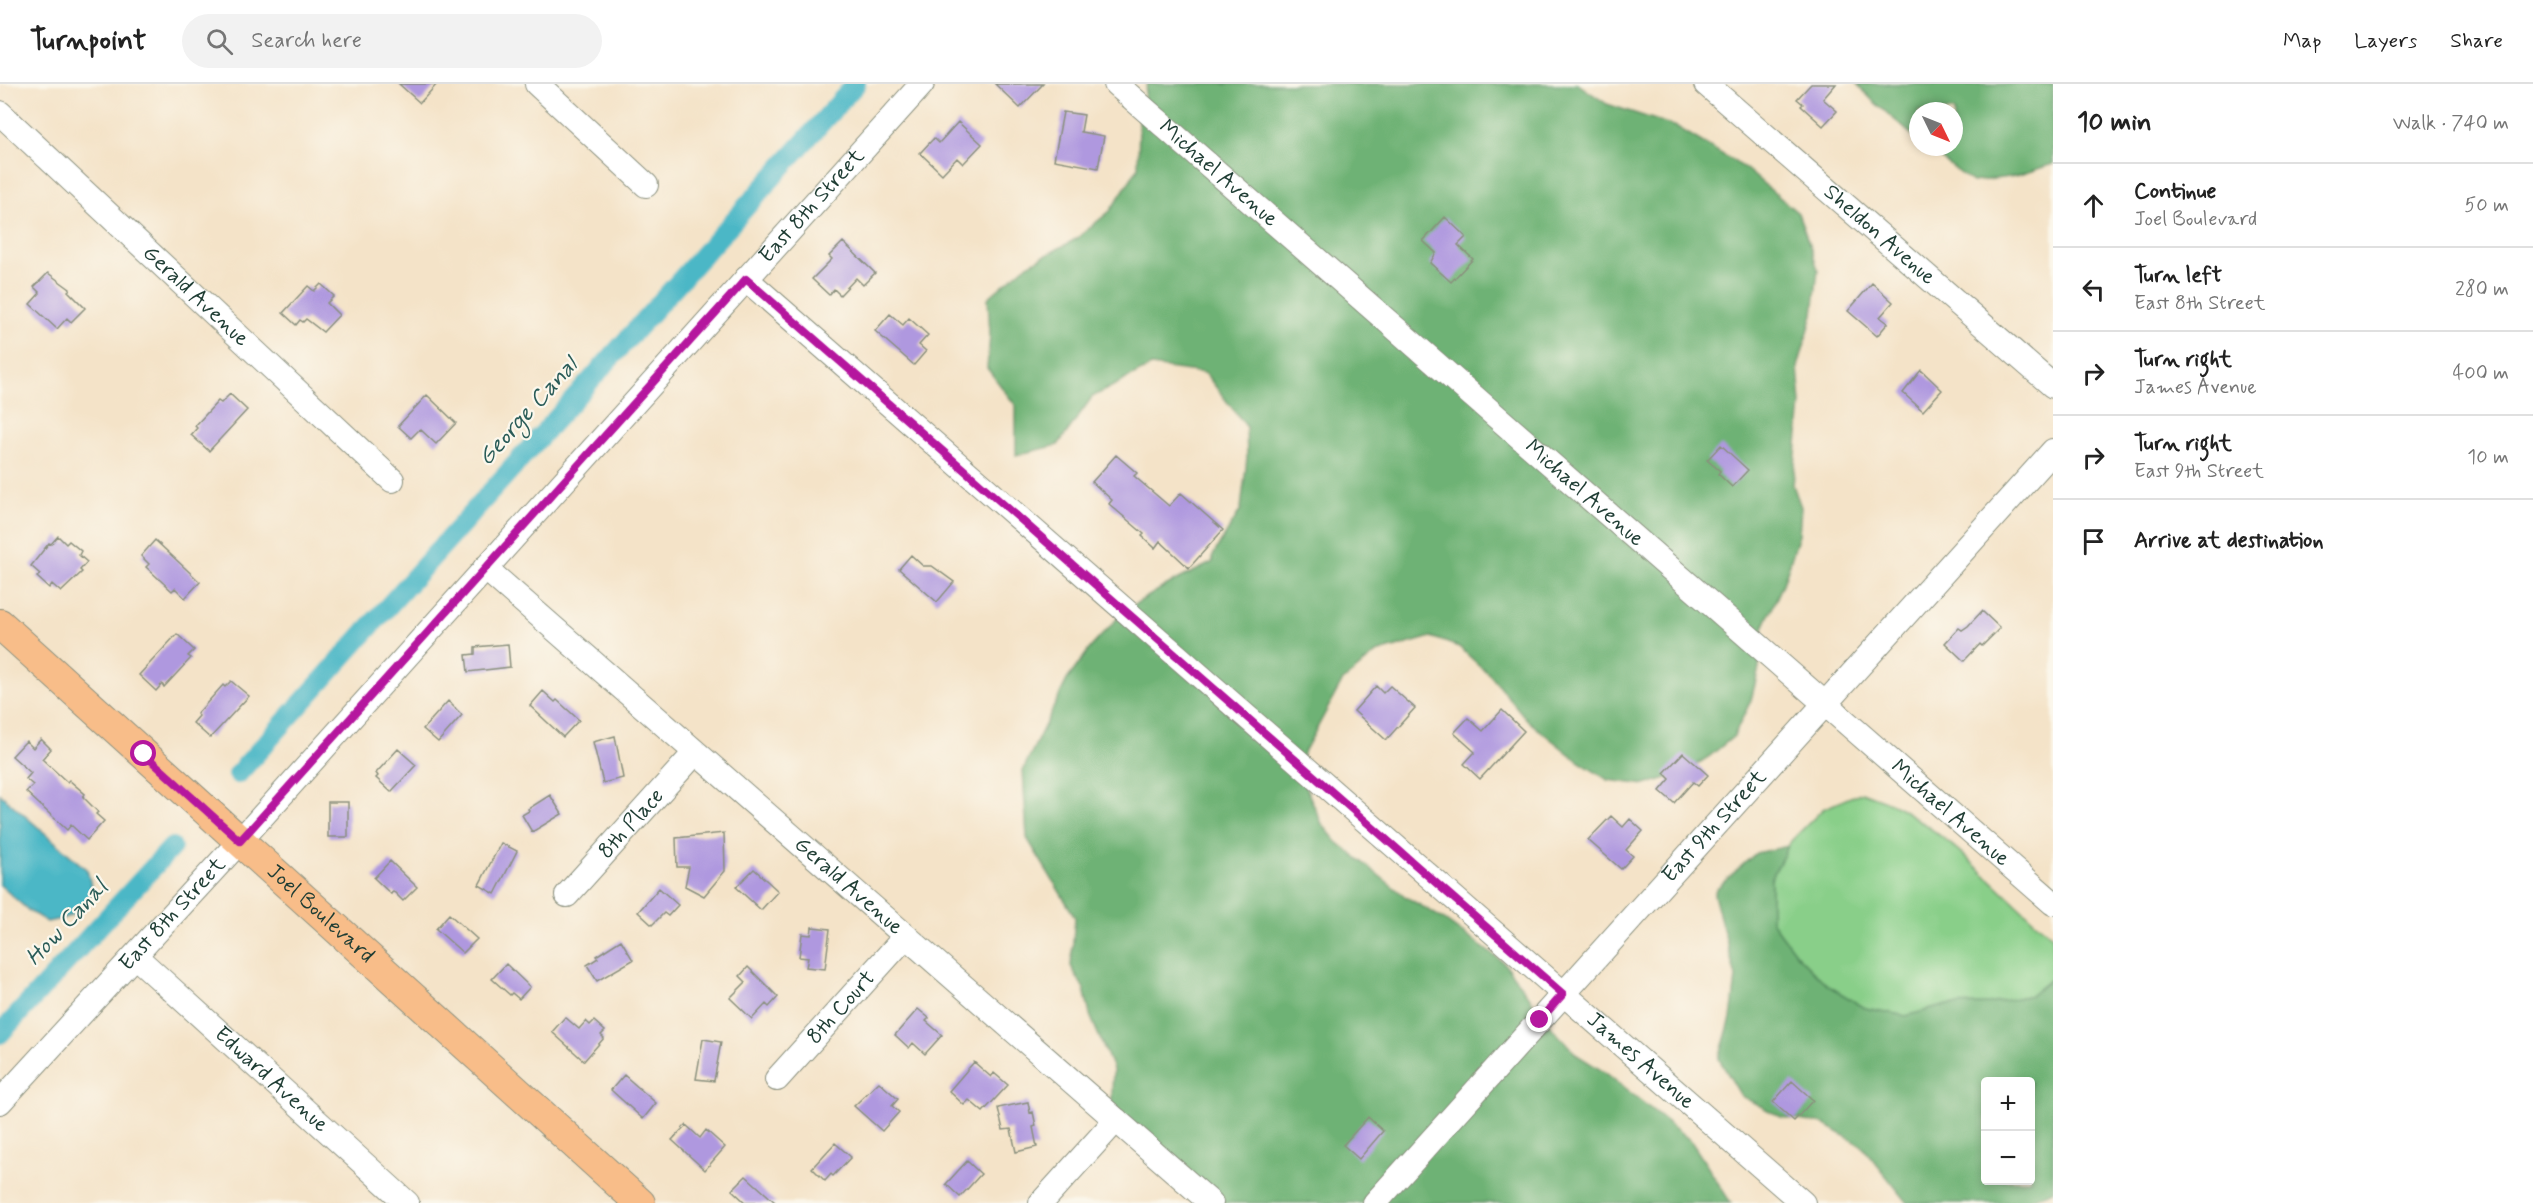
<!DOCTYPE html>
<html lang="en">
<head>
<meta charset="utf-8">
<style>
	body { margin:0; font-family:Mynerve,sans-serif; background:#f2f2f2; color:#222 }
	.controls { position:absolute; right:18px; bottom:18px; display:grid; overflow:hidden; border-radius:6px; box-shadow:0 3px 9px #0003 }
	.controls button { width:54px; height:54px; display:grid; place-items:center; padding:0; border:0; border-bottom:2px solid #e0e0e0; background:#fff; color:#222; font:30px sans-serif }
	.compass { position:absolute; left:1909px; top:18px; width:54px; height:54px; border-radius:50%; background:#fff; box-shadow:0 3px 9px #0003; rotate:133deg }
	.stop { position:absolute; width:18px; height:18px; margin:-14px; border:4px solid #b5179e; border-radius:50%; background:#fff }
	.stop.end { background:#b5179e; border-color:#fff; box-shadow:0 2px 6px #0008 }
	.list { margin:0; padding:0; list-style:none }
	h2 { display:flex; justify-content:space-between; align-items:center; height:78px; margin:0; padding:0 24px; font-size:26px }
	h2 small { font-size:20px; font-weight:400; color:#767676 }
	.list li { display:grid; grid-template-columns:39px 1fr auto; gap:18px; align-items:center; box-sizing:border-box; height:84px; padding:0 24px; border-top:2px solid #e0e0e0 }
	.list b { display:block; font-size:22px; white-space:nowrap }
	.list p { margin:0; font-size:20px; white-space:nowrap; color:#767676 }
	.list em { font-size:20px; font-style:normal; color:#767676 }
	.icon { flex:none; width:33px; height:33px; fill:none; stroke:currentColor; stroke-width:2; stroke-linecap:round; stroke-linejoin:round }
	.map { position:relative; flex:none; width:2053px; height:1119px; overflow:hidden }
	header { display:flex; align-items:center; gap:36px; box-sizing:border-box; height:84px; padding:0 30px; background:#fff; border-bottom:2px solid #e0e0e0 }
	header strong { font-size:28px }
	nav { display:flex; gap:33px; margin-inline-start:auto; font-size:21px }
	.search { width:420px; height:54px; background:#f2f2f2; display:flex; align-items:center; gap:15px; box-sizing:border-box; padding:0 21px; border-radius:33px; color:#767676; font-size:22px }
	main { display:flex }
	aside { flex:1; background:#fff }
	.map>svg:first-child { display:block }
	.green { fill:#89cf89; stroke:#54865e; stroke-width:1.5 }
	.forest { fill:#6eb275; stroke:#467854; stroke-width:1.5; fill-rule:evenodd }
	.water { fill:#4bb7c6; stroke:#357a7d; stroke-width:1.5 }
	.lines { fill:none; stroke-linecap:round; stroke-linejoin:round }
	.canal { stroke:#4bb7c6; stroke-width:20 }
	.building { fill:#af98df }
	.minor-casing { stroke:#8a907e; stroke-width:26 }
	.major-casing { stroke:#8a907e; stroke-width:32 }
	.minor { stroke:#fff; stroke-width:24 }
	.major { stroke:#f8bd89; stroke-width:30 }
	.route { stroke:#b5179e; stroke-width:8 }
	.labels { text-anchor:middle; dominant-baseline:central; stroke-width:4.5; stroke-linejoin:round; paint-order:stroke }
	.street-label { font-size:22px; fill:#1f3d34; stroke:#fbf7ec }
	.water-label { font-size:24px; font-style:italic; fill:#2a5c58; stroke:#fbf7ec }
</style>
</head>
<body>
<header>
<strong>Turnpoint</strong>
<div class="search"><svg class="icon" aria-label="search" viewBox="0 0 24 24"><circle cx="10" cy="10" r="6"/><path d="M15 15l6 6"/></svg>Search here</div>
<nav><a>Map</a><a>Layers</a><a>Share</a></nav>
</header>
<main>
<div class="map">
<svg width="2053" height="1119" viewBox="0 0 2053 1119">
	<rect width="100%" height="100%" fill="#fbf7ec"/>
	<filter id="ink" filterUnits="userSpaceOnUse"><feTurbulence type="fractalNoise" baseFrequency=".0167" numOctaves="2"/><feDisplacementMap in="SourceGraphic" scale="12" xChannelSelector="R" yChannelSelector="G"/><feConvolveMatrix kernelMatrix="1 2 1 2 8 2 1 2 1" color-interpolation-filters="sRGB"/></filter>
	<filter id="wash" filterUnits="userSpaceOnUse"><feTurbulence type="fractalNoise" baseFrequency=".008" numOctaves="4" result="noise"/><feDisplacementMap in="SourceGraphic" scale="24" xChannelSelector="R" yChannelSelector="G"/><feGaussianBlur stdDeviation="1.35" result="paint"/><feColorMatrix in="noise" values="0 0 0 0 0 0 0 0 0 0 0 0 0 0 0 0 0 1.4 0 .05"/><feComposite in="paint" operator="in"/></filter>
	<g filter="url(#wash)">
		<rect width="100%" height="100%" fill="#f4e3c8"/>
		<path class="green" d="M1862,708C1874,713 1889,717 1900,724C1959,759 2002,810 2053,853V893L2031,911L1989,920L1947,921L1906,932L1865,924L1827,901L1796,870L1771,837V795L1791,757L1823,725Z"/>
		<path class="forest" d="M1147,0H1578L1607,20L1677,43L1745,84L1798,129L1818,185L1813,230L1798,283L1801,320L1793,401L1801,423L1799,451L1783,500L1763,544L1759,584L1751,616L1734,652L1710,672L1685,688L1645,701L1608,696L1578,677L1527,636L1491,592L1459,563L1431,553L1376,569L1342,598L1302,672L1304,699L1322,740L1337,758L1406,813L1440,833L1503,878L1553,945L1577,971L1606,989L1691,1057L1731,1119H1209L1111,1034L1113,985L1090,931L1084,905L1071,882L1075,833L1027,754L1023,686L1067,596L1091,563L1125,526L1167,501L1213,478L1212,473L1241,425L1247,374L1246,342L1205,289L1151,282L1092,313L1058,361L1016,371V322L987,284L990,252L988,214L1024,183L1076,155L1110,127L1138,84L1139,38Z
			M1857,0H2053V80L2016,92L1972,98L1926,63H1954V27H1918V56L1872,16Z
			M1788,762L1771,795V837L1796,870L1827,901L1865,924L1906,932L1947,921L1989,920L2031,911L2053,893V1106L2020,1119H1908L1862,1062L1824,1040L1781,1033L1741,1012L1719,975L1731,934L1736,893L1714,811L1716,805L1756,769ZM1986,998H2030V1096H1986Z"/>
		<path class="water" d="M0,710L87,786L93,809C79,831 72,833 47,838L29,827L0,801Z"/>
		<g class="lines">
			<path class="canal" d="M238,690L856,0
				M0,950L172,763"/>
		</g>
		<g id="blocks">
			<path class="building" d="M399,0H437L420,19Z
				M995,0H1043L1020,24Z
				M1811,0H1836L1823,15L1837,27L1823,42L1801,22L1803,20L1797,15Z
				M1063,28L1084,31L1081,48L1104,52L1098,84L1054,76Z
				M958,38L982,60L963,80L957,74L942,90L920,69L934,54L939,59Z
				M1445,133L1466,153L1458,161L1473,175L1451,198L1430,179L1436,169L1423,157Z
				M843,158L875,189L863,201L856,194L840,211L834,205L829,211L812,195L832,175L829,172Z
				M48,189L70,205L68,207L85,224L71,238L67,234L57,245L30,220L40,209L34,203Z
				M1872,199L1893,218L1880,233L1888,239L1877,252L1848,227Z
				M321,200L334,212L327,219L339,231L323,248L306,235L303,238L300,236L296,241L283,229L308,202L314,207Z
				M890,230L903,241L909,234L928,251L919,261L926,267L914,281L875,247Z
				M1921,286L1942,306L1923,327L1903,309Z
				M230,310L247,326L209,367L191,351L197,344L195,342L218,317L221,319Z
				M427,311L456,339L436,360L420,345L411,354L398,342Z
				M1721,361L1748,386L1732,403L1718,390L1720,387L1707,376Z
				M1116,371L1137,389L1134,392L1169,422L1181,409L1223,446L1189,484L1160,457L1155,464L1142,452L1144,450L1109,420L1112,416L1092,398Z
				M58,452L66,460L69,457L81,467L79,471L87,478L80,486L82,488L61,508L52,500L49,504L37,493L40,490L31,482L49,459L51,460Z
				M155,456L200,498L185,514L175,504L172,507L146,483L149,480L141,472Z
				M911,471L923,482H932L954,498L937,518L899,485Z
				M1982,527L2000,544L1982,562L1980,560L1964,577L1945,559L1959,544L1962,546L1968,542Z
				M177,550L194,566L188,572L191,574L164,603L162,600L156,607L139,591Z
				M508,560L510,583L468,588L466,571L475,570V563Z
				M231,597L249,612L210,654L193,639L199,632L197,630L223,601L225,603Z
				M1376,602L1383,609L1390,602L1415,624L1386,656L1354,627Z
				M543,607L555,618L557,616L579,636L563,653L530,622Z
				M448,617L462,631L438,658L423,645Z
				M1502,626L1524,647L1480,695L1464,680L1475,668L1454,649L1468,634L1483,647Z
				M615,652L623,694L603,699L593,658Z
				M41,655L51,665L42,675L67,698L69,696L85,710L83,713L98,728L96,730L104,737L87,756L71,741L67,746L26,708L33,701L26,695L31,689L12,672L26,657L33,664Z
				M398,665L416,681L391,708L376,694L378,692L376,689Z
				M1683,669L1708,691L1698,702L1693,698L1674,719L1660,707L1670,695L1664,689Z
				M550,711L562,730L532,748L522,731L529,727L528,725Z
				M328,718H348V753H328Z
				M1611,732L1623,743L1630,735L1643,747L1626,766L1633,772L1621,785L1588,756Z
				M724,749L725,787L704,812L685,802L689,783H677L676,754Z
				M501,759L517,767L495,810L479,801Z
				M390,777L417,803L403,817L393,807L391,810L374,794Z
				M754,785L778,807L761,826L736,803Z
				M659,804L678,821L668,832L664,829L652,841L638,828Z
				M449,830L477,855L463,869L436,845Z
				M812,843L830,845L825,885L806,883L808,874L799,873L802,850L811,851Z
				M621,856L633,876L597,897L587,881L598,874L596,872Z
				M506,880L530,903L519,915L512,909L510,911L492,895Z
				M748,883L778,913L769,923L766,920L752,935L730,914L746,898L740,892Z
				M918,925L929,934L926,937L942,951L925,970L913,959L909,964L895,951Z
				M565,933L579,945L586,937L590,941L594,937L605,947L601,951L604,954L584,977L552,948Z
				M703,955L721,958L714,997L696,995Z
				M974,978L991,993L994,989L1008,1001L983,1028L969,1016L964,1021L949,1007Z
				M624,991L656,1019L643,1035L611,1006Z
				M1792,997L1813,1016L1794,1037L1773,1018Z
				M879,998L898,1015L892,1022L899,1028L882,1047L854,1022Z
				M1028,1018L1030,1029L1033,1028L1036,1042L1033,1043L1037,1063L1016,1068L1011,1045L1003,1046L998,1024Z
				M1368,1033L1383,1047L1359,1075L1343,1061Z
				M686,1041L700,1054L706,1046L725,1063L705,1086L672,1056Z
				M835,1059L851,1073L833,1092L831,1090L825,1097L812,1084Z
				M967,1077L981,1090L960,1113L946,1100Z
				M746,1092L776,1119H746L732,1106Z"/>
		</g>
	</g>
	<g filter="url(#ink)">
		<use href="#blocks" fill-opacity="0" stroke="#8a907e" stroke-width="1.5"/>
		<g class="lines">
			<g class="minor-casing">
				<g id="minor">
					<path d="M537,0L646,101"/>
					<path id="s1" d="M1116,0L2053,819"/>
					<path id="s2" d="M1706,0L2053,302"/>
					<path id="s3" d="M0,29L392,396"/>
					<path id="s4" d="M746,195L1803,1119"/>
					<path id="s5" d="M485,484L1211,1119"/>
					<path id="s6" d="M567,811L695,669"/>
					<path id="s7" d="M135,872L407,1119"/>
					<path id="s8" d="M777,995L906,852"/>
					<path id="s9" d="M0,1018L240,757L922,0"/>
					<path d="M1041,1119L1116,1036"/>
					<path id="s10" d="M1375,1119L2053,367"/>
				</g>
			</g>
			<g class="major-casing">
				<g id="major">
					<path id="s11" d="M0,540L640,1119"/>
				</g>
			</g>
			<use href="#minor" class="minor"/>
			<use href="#major" class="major"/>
		</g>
	</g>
	<g class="lines" filter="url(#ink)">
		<path class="route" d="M144,670L240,757L746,195L1563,910L1540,936"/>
	</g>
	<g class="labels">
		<g class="street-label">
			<text stroke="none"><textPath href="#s1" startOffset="136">Michael Avenue</textPath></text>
			<text stroke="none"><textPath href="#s9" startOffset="1209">East 8th Street</textPath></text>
			<text stroke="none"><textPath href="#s2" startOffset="230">Sheldon Avenue</textPath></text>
			<text stroke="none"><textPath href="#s3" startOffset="268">Gerald Avenue</textPath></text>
			<text stroke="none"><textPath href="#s1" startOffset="622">Michael Avenue</textPath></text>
			<text stroke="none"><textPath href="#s1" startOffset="1108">Michael Avenue</textPath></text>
			<text stroke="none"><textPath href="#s6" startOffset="96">8th Place</textPath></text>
			<text stroke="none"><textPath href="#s10" startOffset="507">East 9th Street</textPath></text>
			<text stroke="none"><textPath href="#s5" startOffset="483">Gerald Avenue</textPath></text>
			<text stroke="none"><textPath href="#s9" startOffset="255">East 8th Street</textPath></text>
			<text stroke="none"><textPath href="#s11" startOffset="432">Joel Boulevard</textPath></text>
			<text stroke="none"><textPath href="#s8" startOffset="96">8th Court</textPath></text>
			<text stroke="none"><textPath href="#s4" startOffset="1188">James Avenue</textPath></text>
			<text stroke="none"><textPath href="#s7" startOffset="184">Edward Avenue</textPath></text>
		</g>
		<g class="water-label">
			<text transform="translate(528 328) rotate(-48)">George Canal</text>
			<text transform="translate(67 839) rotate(-47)">How Canal</text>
		</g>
	</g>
</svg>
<div class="controls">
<button>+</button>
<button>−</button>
</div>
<svg class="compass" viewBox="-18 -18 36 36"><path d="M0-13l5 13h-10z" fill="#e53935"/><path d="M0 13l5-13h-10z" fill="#767676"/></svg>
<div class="stop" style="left:144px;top:670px"></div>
<div class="stop end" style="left:1540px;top:936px"></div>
</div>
<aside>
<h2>10 min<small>Walk · 740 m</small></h2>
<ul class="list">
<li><svg class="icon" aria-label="ahead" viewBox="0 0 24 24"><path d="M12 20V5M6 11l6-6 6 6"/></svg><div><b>Continue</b><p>Joel Boulevard</p></div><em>50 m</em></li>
<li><svg class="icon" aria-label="left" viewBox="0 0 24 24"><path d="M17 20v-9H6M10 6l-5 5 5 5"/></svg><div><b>Turn left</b><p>East 8th Street</p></div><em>280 m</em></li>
<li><svg class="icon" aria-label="right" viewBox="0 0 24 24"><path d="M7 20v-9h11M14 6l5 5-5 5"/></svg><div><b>Turn right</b><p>James Avenue</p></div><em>400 m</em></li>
<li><svg class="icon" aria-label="right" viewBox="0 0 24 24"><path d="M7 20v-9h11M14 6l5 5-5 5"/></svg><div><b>Turn right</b><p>East 9th Street</p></div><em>10 m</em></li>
<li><svg class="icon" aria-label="arrive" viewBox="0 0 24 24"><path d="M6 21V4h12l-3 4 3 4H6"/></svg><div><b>Arrive at destination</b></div></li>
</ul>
</aside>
</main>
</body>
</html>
